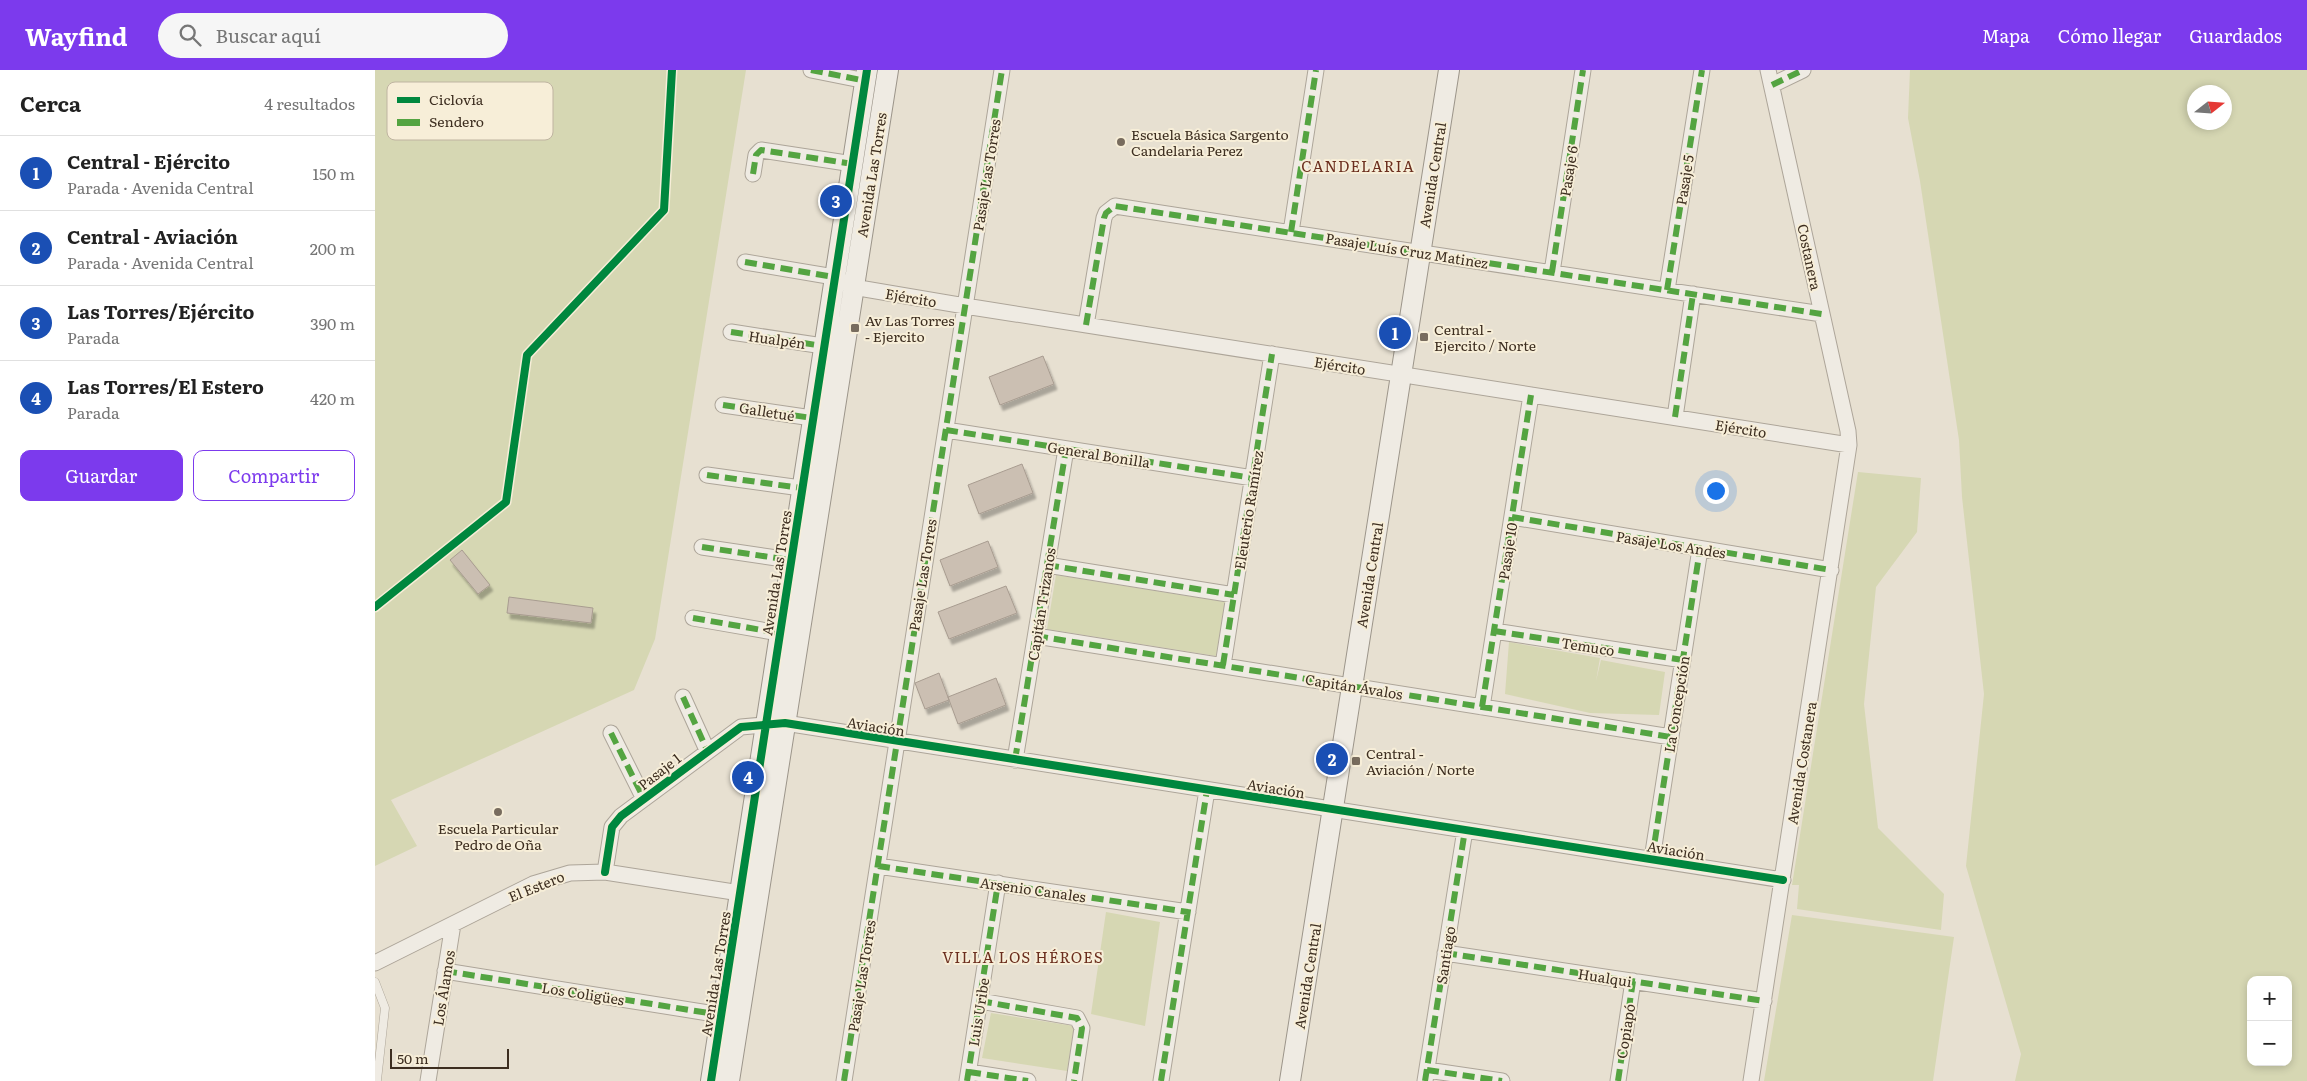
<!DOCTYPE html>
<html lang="es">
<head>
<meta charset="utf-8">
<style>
	body { margin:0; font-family:Literata,serif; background:#f6f6f6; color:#222 }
	.controls { position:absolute; right:15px; bottom:15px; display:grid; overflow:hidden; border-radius:10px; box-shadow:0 2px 8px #0003 }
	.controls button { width:45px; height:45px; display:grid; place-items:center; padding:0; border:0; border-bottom:1px solid #e0e0e0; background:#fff; color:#222; font:25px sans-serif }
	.compass { position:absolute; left:1812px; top:15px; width:45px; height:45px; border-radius:50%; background:#fff; box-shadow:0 2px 8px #0003; rotate:73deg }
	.scale { position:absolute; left:15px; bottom:12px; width:119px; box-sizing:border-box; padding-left:5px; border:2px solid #3d2e20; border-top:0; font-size:14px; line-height:18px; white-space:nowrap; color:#3d2e20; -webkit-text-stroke:4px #f7eed8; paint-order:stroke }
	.you { position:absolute; left:1340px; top:420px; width:18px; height:18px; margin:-12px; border:4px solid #fff; border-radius:50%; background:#1a73e8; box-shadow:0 0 0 8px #1a73e833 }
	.badge { display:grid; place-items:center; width:32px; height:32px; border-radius:50%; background:#7c3aed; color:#fff; font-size:16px; font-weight:700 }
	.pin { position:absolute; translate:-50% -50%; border:2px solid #fff; box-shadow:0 1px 5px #0006 }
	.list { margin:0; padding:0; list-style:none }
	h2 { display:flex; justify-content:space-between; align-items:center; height:65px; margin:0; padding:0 20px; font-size:21px }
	h2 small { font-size:16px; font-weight:400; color:#767676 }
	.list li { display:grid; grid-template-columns:32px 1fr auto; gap:15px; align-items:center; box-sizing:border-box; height:75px; padding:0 20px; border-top:1px solid #e0e0e0 }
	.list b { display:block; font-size:19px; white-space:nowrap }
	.list p { margin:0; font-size:16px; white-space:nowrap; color:#767676 }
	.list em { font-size:16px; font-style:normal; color:#767676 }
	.actions { display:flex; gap:10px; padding:15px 20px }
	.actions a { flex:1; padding:11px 0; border:1px solid #7c3aed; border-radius:10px; text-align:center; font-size:18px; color:#7c3aed }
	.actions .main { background:#7c3aed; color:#fff }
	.icon { flex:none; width:28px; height:28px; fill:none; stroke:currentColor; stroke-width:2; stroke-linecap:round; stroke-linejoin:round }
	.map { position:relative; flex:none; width:1932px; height:1011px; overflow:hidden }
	header { display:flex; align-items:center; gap:30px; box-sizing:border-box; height:70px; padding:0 25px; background:#7c3aed; color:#fff }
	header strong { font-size:24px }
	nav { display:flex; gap:28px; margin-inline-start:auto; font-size:18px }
	.search { width:350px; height:45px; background:#f6f6f6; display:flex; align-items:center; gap:12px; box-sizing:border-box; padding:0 18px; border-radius:28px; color:#767676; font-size:19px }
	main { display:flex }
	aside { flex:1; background:#fff }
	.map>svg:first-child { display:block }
	.green { fill:#d6d7b3; fill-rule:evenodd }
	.building { fill:#cbbfb2; stroke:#a89c90; filter:url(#shadow) }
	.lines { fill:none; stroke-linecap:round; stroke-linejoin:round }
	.lane-casing { stroke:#ada599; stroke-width:9 }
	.street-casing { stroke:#ada599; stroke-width:17 }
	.secondary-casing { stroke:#9c958a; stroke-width:22 }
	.lane { stroke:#efebe3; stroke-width:8 }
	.street { stroke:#efebe3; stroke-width:15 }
	.secondary { stroke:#efebe3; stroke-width:20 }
	.quiet { stroke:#54a441; stroke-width:6; stroke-dasharray:12 6; stroke-linecap:butt }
	.cycleway-casing { stroke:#f7eed8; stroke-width:11 }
	.cycleway { stroke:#00873e; stroke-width:8 }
	.poi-dot { fill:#786c5e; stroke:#f7eed8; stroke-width:2 }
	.labels { text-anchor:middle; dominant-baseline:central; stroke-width:4; stroke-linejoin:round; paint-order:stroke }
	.poi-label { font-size:14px; fill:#3d2e20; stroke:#f7eed8; text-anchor:start }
	.street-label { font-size:14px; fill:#3d2e20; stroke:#f7eed8 }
	.neighbourhood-label { font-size:15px; letter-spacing:1px; fill:#6b2e1e; stroke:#f7eed8 }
	.key { fill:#f7eed8; stroke:#bfb4a1; stroke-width:1 }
	.key-label { font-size:14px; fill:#3d2e20 }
</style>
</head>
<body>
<header>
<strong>Wayfind</strong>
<div class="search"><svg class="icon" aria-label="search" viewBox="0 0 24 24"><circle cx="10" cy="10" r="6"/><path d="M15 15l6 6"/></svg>Buscar aquí</div>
<nav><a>Mapa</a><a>Cómo llegar</a><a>Guardados</a></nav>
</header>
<main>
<aside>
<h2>Cerca<small>4 resultados</small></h2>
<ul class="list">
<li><span class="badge" style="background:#1a4fb4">1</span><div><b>Central - Ejército</b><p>Parada · Avenida Central</p></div><em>150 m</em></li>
<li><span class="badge" style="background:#1a4fb4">2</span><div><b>Central - Aviación</b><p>Parada · Avenida Central</p></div><em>200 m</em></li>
<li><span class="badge" style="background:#1a4fb4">3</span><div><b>Las Torres/Ejército</b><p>Parada</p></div><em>390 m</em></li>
<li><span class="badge" style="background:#1a4fb4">4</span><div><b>Las Torres/El Estero</b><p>Parada</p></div><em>420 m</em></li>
</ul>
<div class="actions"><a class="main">Guardar</a><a>Compartir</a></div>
</aside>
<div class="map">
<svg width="1932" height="1011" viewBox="0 0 1932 1011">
	<defs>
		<filter id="shadow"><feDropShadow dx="3" dy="5.5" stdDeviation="1" flood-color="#0004"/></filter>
	</defs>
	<rect width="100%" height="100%" fill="#e7e0d1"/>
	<path class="green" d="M0,0H371L280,569L259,620L16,730L42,776L0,796Z
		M1535,0H1932V1011H1640L1646,984L1591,796L1609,624L1587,427L1584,370L1545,111L1533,48ZM1820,22H1850V52H1820ZM1876,910H1913V992H1876Z
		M1483,402L1546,408L1542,462L1501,517L1489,634L1503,758L1569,824L1566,860L1422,839L1424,815H1417Z
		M681,505L850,532L841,586L672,559Z
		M1134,572L1225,588L1221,611L1226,590L1290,602L1284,645L1215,643L1130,624Z
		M731,842L785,852L770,956L716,944Z
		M1417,845L1579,867L1558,1011H1389Z
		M616,943L699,956L692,1001L607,988Z"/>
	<path class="building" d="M668,286L679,314L625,335L614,307Z
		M647,394L658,423L604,444L593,415Z
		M613,471L623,497L575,516L565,490Z
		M87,480L115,515L103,524L75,490Z
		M631,516L642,543L574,569L563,542Z
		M134,527L218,538L216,553L132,543Z
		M564,603L574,630L550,639L540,613Z
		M621,608L631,635L583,654L573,627Z"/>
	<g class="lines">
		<g class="lane-casing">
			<path id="lane" d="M0,912L10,938L2,1010"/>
		</g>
		<g class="street-casing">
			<path id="street" d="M436,0L491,11
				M1397,15L1428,0
				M378,104L381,85L386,80L478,94
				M916,162L941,0
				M370,192L459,207L478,217L590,236L1474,375
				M1177,202L1208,0
				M1292,220L1327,0
				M711,255L729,148L731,143L740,136L1447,244
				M356,262L448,276
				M348,335L437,348
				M1300,347L1318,224
				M571,360L878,408
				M332,405L426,418
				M1137,447L1456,500
				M327,477L415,490
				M672,495L859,525
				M318,548L404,563
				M1119,561L1308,590
				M661,566L1296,667
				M848,595L897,284
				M308,627L332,680
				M1107,637L1156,325
				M236,663L269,729
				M640,690L691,379
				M1277,789L1325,479
				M503,796L813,842
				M230,802L237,757L246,746L366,657L410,653L1408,810
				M1070,883L1389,931
				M0,893L158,814L195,803L230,802L365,823
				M70,901L346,945
				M605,931L702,948L707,958L699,1011
				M1052,1000L1127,1011
				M594,1002L653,1011
				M53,1011L78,854
				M469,1011L627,0
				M592,1011L623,813
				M786,1011L832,720
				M1050,1011L1090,760
				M1243,1011L1258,911
				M1376,1011L1474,375L1473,361L1393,0"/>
		</g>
		<g class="secondary-casing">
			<path id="secondary" d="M336,1011L492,0
				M354,1011L513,0
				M915,1011L1074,0"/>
		</g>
		<use href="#lane" class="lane"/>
		<use href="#street" class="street"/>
		<use href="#secondary" class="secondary"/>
		<path class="quiet" d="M436,0L491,11
			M1397,15L1428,0
			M378,104L381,85L386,80L478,94
			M916,162L941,0
			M370,192L459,207
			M1177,202L1208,0
			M1292,220L1327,0
			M711,255L729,148L731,143L740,136L1447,244
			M356,262L448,276
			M348,335L437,348
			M1300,347L1318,224
			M571,360L878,408
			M332,405L426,418
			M1137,447L1456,500
			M327,477L415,490
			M672,495L859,525
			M318,548L404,563
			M1119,561L1308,590
			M661,566L1296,667
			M848,595L897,284
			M308,627L332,680
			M1107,637L1156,325
			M236,663L269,729
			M640,690L691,379
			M1277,789L1325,479
			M503,796L813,842
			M1070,883L1389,931
			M70,901L346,945
			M605,931L702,948L707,958L699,1011
			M1052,1000L1127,1011
			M594,1002L653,1011
			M469,1011L627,0
			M592,1011L623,813
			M786,1011L832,720
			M1050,1011L1090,760
			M1243,1011L1258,911"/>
		<g class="cycleway-casing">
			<path id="cycleway" d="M0,537L131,432L152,285L289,140L297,0
				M230,802L237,757L246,746L366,657L410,653L1408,810
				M336,1011L492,0"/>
		</g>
		<use href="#cycleway" class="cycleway"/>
	</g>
	<g class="poi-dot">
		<circle cx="746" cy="72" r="5"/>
		<rect x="475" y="253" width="10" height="10" rx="2.5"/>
		<rect x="1044" y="262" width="10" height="10" rx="2.5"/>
		<rect x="976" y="686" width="10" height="10" rx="2.5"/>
		<circle cx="123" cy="742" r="5"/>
	</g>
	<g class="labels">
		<g class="poi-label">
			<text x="756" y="64">Escuela Básica Sargento<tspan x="756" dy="16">Candelaria Perez</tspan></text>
			<text x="490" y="250">Av Las Torres<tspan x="490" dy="16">- Ejercito</tspan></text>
			<text x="1059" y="259">Central -<tspan x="1059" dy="16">Ejercito / Norte</tspan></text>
			<text x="991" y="683">Central -<tspan x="991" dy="16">Aviación / Norte</tspan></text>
			<text x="123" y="758" text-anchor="middle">Escuela Particular<tspan x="123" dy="16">Pedro de Oña</tspan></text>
		</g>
		<g class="street-label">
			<text transform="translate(1193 101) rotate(-81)">Pasaje 6</text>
			<text transform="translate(496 105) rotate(-81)">Avenida Las Torres</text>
			<text transform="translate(611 105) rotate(-81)">Pasaje Las Torres</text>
			<text transform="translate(1057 105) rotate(-81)">Avenida Central</text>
			<text transform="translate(1309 110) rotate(-81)">Pasaje 5</text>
			<text transform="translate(1032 180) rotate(9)">Pasaje Luís Cruz Matinez</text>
			<text transform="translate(1435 187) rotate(78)">Costanera</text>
			<text transform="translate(536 227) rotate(10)">Ejército</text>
			<text transform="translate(402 269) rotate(8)">Hualpén</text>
			<text transform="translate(965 295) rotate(9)">Ejército</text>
			<text transform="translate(392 341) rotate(9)">Galletué</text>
			<text transform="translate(1366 358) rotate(9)">Ejército</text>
			<text transform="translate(724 384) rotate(9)">General Bonilla</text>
			<text transform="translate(873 440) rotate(-81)">Eleuterio Ramírez</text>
			<text transform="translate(1296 474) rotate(9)">Pasaje Los Andes</text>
			<text transform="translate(1132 481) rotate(-81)">Pasaje 10</text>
			<text transform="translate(401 503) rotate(-81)">Avenida Las Torres</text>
			<text transform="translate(547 505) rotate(-81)">Pasaje Las Torres</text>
			<text transform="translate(994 505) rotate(-81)">Avenida Central</text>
			<text transform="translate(666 534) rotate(-81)">Capitán Trizanos</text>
			<text transform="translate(1213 576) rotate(9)">Temuco</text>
			<text transform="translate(979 616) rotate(9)">Capitán Ávalos</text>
			<text transform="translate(1301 634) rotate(-81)">La Concepción</text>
			<text transform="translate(501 656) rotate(9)">Aviación</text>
			<text transform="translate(1426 693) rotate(-81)">Avenida Costanera</text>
			<text transform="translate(284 701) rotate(-38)">Pasaje 1</text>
			<text transform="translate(901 718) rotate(9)">Aviación</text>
			<text transform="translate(1301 780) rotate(9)">Aviación</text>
			<text transform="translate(161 816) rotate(-22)">El Estero</text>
			<text transform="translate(658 819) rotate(8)">Arsenio Canales</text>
			<text transform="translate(1070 885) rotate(-81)">Santiago</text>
			<text transform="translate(340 904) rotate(-81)">Avenida Las Torres</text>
			<text transform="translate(486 906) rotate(-81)">Pasaje Las Torres</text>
			<text transform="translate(932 906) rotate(-81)">Avenida Central</text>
			<text transform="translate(1230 907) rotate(9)">Hualqui</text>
			<text transform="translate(68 918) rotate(-81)">Los Álamos</text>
			<text transform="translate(208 923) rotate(9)">Los Coligües</text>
			<text transform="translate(603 942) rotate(-81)">Luis Uribe</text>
			<text transform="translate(1250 961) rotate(-81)">Copiapó</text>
		</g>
		<g class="neighbourhood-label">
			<text x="983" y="95">CANDELARIA</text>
			<text x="648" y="886">VILLA LOS HÉROES</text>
		</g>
	</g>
	<rect x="12" y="12" width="166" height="58" rx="8" class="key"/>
	<rect x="22" y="27" width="23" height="6" fill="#00873e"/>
	<rect x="22" y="49" width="23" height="7" fill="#54a441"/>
	<g class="key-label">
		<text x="54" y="35">Ciclovía</text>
		<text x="54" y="57">Sendero</text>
	</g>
</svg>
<div class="controls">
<button>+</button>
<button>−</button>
</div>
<svg class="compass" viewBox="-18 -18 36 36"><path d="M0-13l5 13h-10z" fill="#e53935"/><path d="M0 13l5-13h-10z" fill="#767676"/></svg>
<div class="scale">50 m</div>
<div class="you"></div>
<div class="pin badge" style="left:1020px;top:263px;background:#1a4fb4">1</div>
<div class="pin badge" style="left:957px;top:689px;background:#1a4fb4">2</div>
<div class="pin badge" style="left:461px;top:131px;background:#1a4fb4">3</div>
<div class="pin badge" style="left:373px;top:707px;background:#1a4fb4">4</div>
</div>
</main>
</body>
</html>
